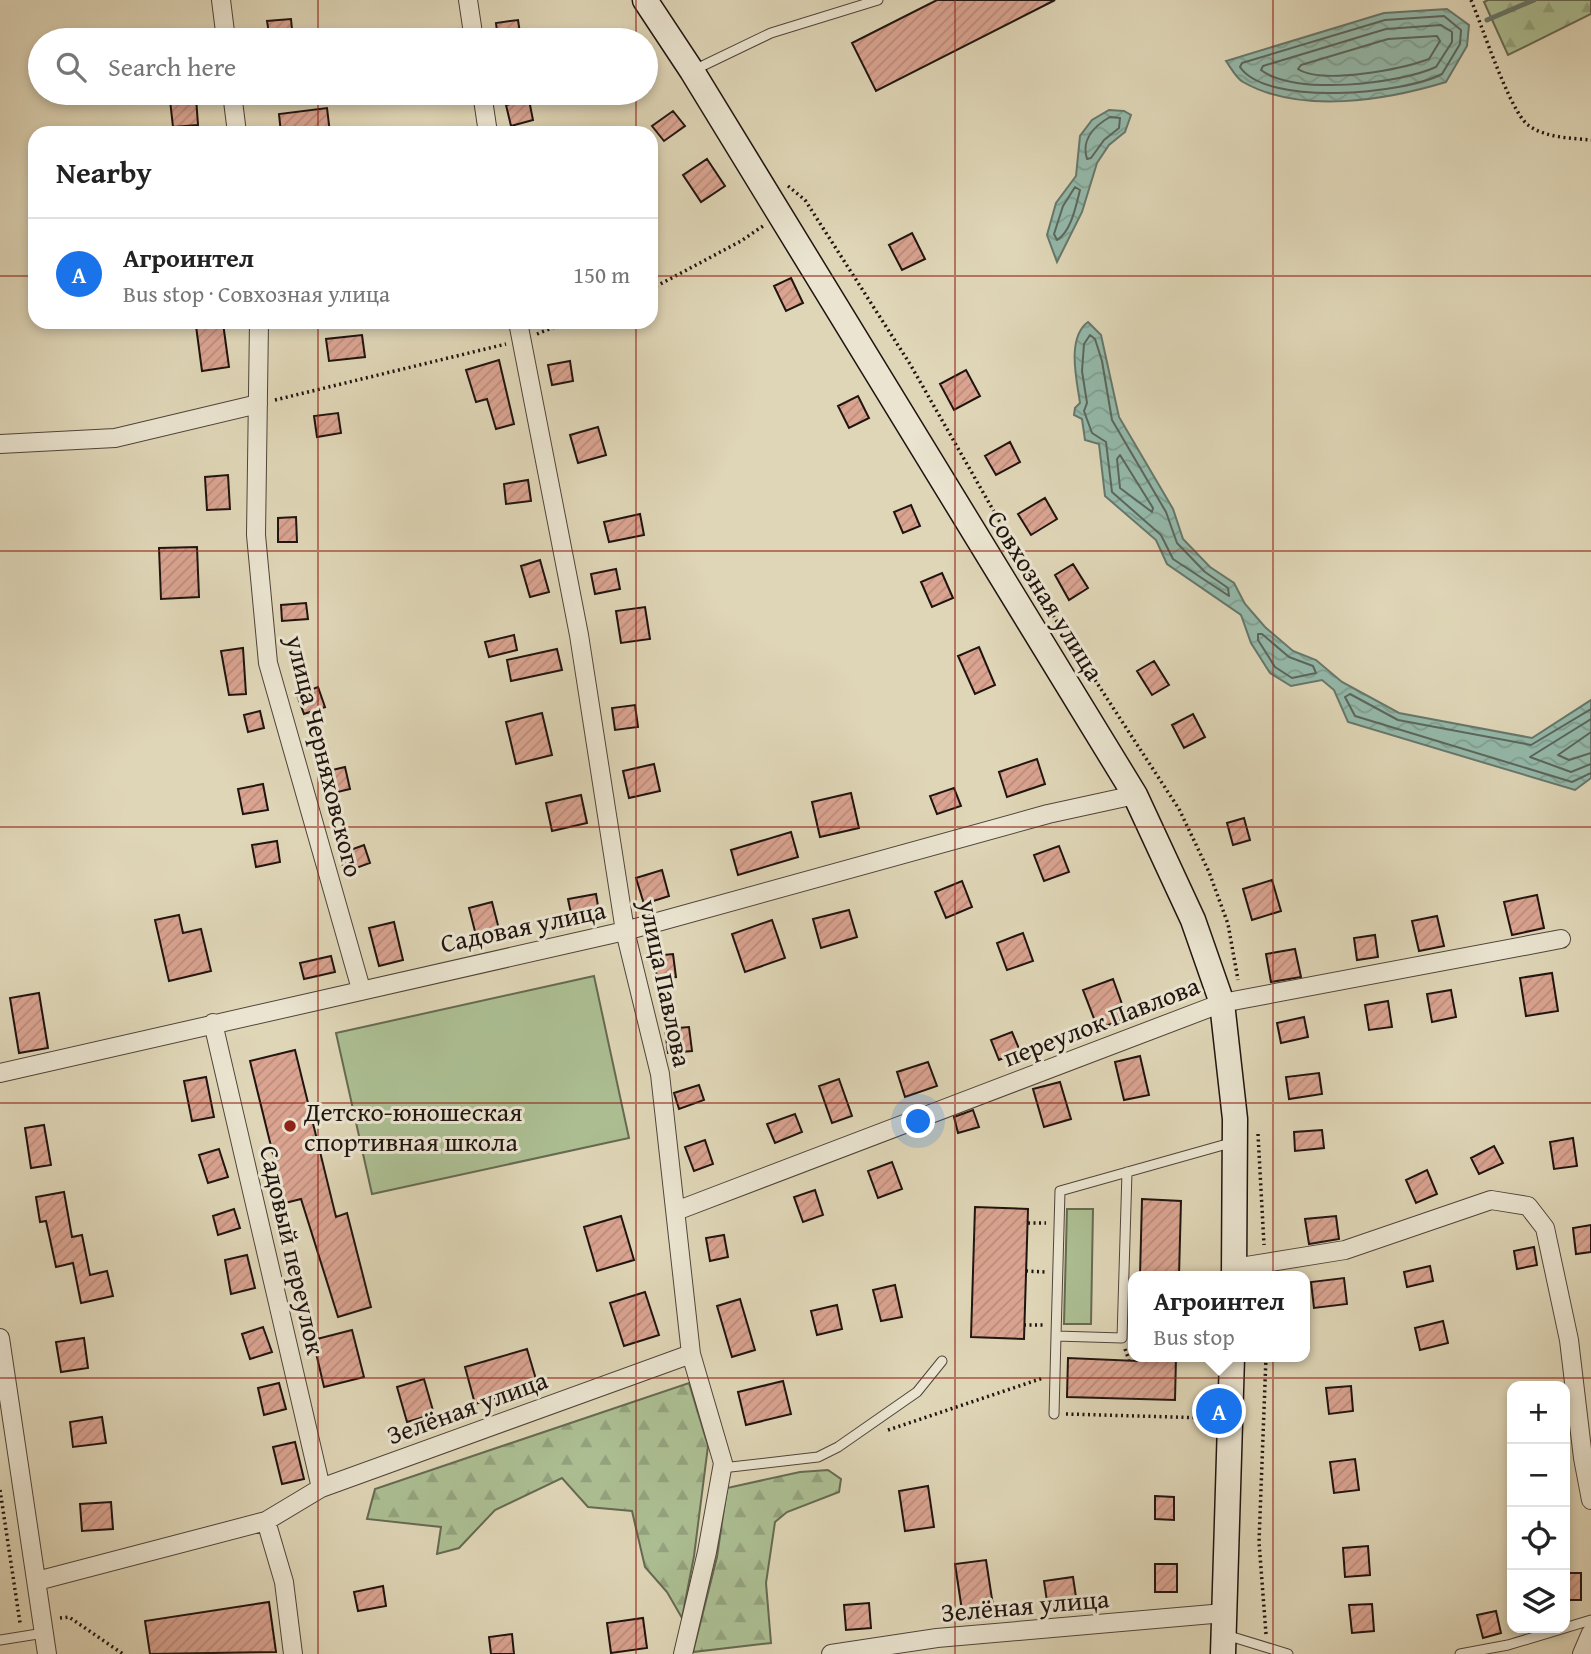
<!DOCTYPE html>
<html lang="en">
<head>
<meta charset="utf-8">
<style>
	body { margin:0; font-family:"Gentium Book Plus",serif; background:#f2f2f2; color:#222 }
	.controls { position:absolute; right:21px; bottom:21px; display:grid; overflow:hidden; border-radius:14px; box-shadow:0 4px 10px #0003 }
	.controls button { width:63px; height:63px; display:grid; place-items:center; padding:0; border:0; border-bottom:2px solid #e0e0e0; background:#fff; color:#222; font:35px sans-serif }
	.you { position:absolute; left:919px; top:1122px; width:24px; height:24px; margin:-18px; border:5px solid #fff; border-radius:50%; background:#1a73e8; box-shadow:0 0 0 10px #1a73e833 }
	.badge { display:grid; place-items:center; width:46px; height:46px; border-radius:50%; background:#1a73e8; color:#fff; font-size:23px; font-weight:700 }
	.pin { position:absolute; translate:-50% -50%; border:4px solid #fff; box-shadow:0 2px 7px #0006 }
	.popup { position:absolute; left:1128px; top:1271px; width:182px; height:91px; box-sizing:border-box; display:grid; place-content:center; border-radius:14px; background:#fff; filter:drop-shadow(0 2px 5px #0005); font-size:23px; white-space:nowrap; color:#767676 }
	.popup b { font-size:26px; color:#222 }
	.popup::after { content:''; position:absolute; left:50%; top:100%; margin-left:-14px; border:14px solid transparent; border-top-color:#fff }
	.list { margin:0; padding:0; list-style:none }
	h2 { display:flex; justify-content:space-between; align-items:center; height:91px; margin:0; padding:0 28px; font-size:30px }
	h2 small { font-size:23px; font-weight:400; color:#767676 }
	.list li { display:grid; grid-template-columns:46px 1fr auto; gap:21px; align-items:center; box-sizing:border-box; height:112px; padding:0 28px; border-top:2px solid #e0e0e0 }
	.list b { display:block; font-size:26px; white-space:nowrap }
	.list p { margin:0; font-size:23px; white-space:nowrap; color:#767676 }
	.list em { font-size:23px; font-style:normal; color:#767676 }
	.icon { flex:none; width:38px; height:38px; fill:none; stroke:currentColor; stroke-width:2; stroke-linecap:round; stroke-linejoin:round }
	.map { position:relative; flex:none; width:1591px; height:1654px; overflow:hidden }
	.search { position:absolute; background:#fff; box-shadow:0 4px 10px #0003; left:28px; top:28px; width:630px; height:77px; display:flex; align-items:center; gap:18px; box-sizing:border-box; padding:0 24px; border-radius:38px; color:#767676; font-size:26px }
	.panel { position:absolute; background:#fff; box-shadow:0 4px 10px #0003; left:28px; top:126px; width:630px; height:203px; border-radius:21px }
	.map>svg:first-child { display:block }
	.green { fill:#acbf93; stroke:#666a52; stroke-width:2 }
	.forest { fill:url(#forest-firs); stroke:#666a52; stroke-width:2 }
	.water { fill:url(#water-waves); stroke:#66776c; stroke-width:2 }
	.lines { fill:none; stroke-linecap:round; stroke-linejoin:round }
	.shore { stroke:#5a665d; stroke-width:2 }
	.stream { stroke:#66776c; stroke-width:5 }
	.building { fill:url(#building-hatch); stroke:#201410; stroke-width:2 }
	.lane-casing { stroke:#50443a; stroke-width:11 }
	.street-casing { stroke:#50443a; stroke-width:20 }
	.secondary-casing { stroke:#201410; stroke-width:27 }
	.path { stroke:#201410; stroke-width:3.5; stroke-dasharray:2 3.5; stroke-linecap:butt }
	.lane { stroke:#eae4d0; stroke-width:9 }
	.street { stroke:#eae4d0; stroke-width:18 }
	.secondary { stroke:#eae4d0; stroke-width:24 }
	.grid { fill:none; stroke:#8f2418; stroke-width:2; stroke-opacity:0.55 }
	.poi-dot { fill:#8f2418; stroke:#eae4d0; stroke-width:2.5 }
	.labels { text-anchor:middle; dominant-baseline:central; stroke-width:6; stroke-linejoin:round; paint-order:stroke }
	.street-label { font-size:26px; fill:#201410; stroke:#eae4d0 }
	.poi-label { font-size:26px; fill:#201410; stroke:#eae4d0; text-anchor:start }
</style>
</head>
<body>
<div class="map">
<svg width="1591" height="1654" viewBox="0 0 1591 1654">
	<defs>
		<pattern id="forest-firs" width="22" height="20" patternUnits="userSpaceOnUse" patternTransform="scale(1.75)"><rect width="22" height="20" fill="#acbf93"/><path d="M5 1l3.5 6h-7zM16 11l3.5 6h-7z" fill="#94a37e"/></pattern>
		<pattern id="water-waves" width="16" height="10" patternUnits="userSpaceOnUse" patternTransform="scale(1.75)"><rect width="16" height="10" fill="#94b9aa"/><path d="M0 5q4-4 8 0t8 0" fill="none" stroke="#7f9e91"/></pattern>
		<pattern id="building-hatch" width="6" height="6" patternUnits="userSpaceOnUse" patternTransform="scale(1.75)"><rect width="6" height="6" fill="#daa491"/><path d="M-1 1l2-2M0 6l6-6M5 7l2-2" fill="none" stroke="#bb8c7c"/></pattern>
	</defs>
	<rect width="100%" height="100%" fill="#dfd6b7"/>
	<filter id="stains"><feTurbulence type="fractalNoise" baseFrequency=".00286" numOctaves="4"/><feColorMatrix values="0 0 0 0 .2 0 0 0 0 .09 0 0 0 0 .02 0 0 0 .5 -.17"/></filter>
	<radialGradient id="worn" r=".72"><stop offset=".6" stop-color="#630" stop-opacity="0"/><stop offset="1" stop-color="#630" stop-opacity=".3"/></radialGradient>
	<path class="green" d="M594,976L629,1138L372,1194L336,1033Z
		M1067,1209H1093L1091,1324H1064Z"/>
	<path class="forest" d="M1488,0H1591V14L1508,55L1484,2Z
		M689,1383L708,1446L694,1556L682,1618L667,1592L645,1567L632,1511L588,1507L562,1478L495,1510L459,1548L437,1554L441,1527L367,1519L375,1489Z
		M828,1470L841,1479L839,1492L787,1512L775,1522L766,1583L771,1643L693,1652L717,1557L727,1488L800,1472Z"/>
	<path class="water" d="M1447,9L1469,25L1467,46L1446,82C1387,100 1301,115 1243,82C1236,78 1231,68 1226,61L1384,13Z
		M1109,110L1124,111L1131,115L1125,132L1109,145L1097,163L1082,212L1057,262L1047,235L1056,203L1076,176L1080,136L1092,120Z
		M1088,322L1101,335L1119,417L1173,509L1183,539L1210,567L1234,583L1245,604L1265,627L1293,651L1316,660L1342,682L1399,713L1532,738L1591,700V778L1575,790L1348,722L1334,690L1322,680L1291,686L1270,673L1251,643L1241,615L1167,564L1156,540L1105,496L1099,444L1085,440L1082,419L1074,415L1075,408L1080,403C1077,381 1066,338 1088,322Z"/>
	<g class="lines">
		<path class="shore" d="M1444,16L1461,30L1460,44L1442,74C1404,94 1267,107 1240,67L1242,63L1385,20Z
			M1441,25L1452,32V42L1436,67C1399,84 1294,96 1261,70L1263,66L1386,29Z
			M1437,36L1440,41L1429,59C1402,69 1322,85 1298,69L1301,65L1388,39Z
			M1110,117L1120,118L1119,128L1104,140L1091,158L1087,159C1081,140 1094,126 1110,117Z
			M1075,187L1080,190C1076,206 1071,232 1057,240L1054,234L1063,206Z
			M1090,335L1095,339L1102,361L1112,420L1166,512L1177,543L1205,572L1228,588L1229,596L1173,559L1161,535L1112,492L1106,442L1092,433L1084,411L1087,403L1082,371L1084,344Z
			M1120,455L1153,508L1152,512L1120,488L1117,459Z
			M1258,634H1262L1289,657L1313,666L1316,673L1292,678L1275,667L1258,640Z
			M1591,709L1531,745L1398,720L1350,694L1345,697L1355,716L1572,782L1591,773
			M1591,719L1530,757L1571,772L1591,764
			M1591,732L1558,755L1569,760L1591,753"/>
		<path class="stream" d="M1487,20L1534,0"/>
	</g>
	<path class="building" d="M937,0H1055L876,91L852,43Z
		M291,19L293,40H270L267,21Z
		M518,20L521,40H498L496,23Z
		M196,97L198,125L173,127L170,100Z
		M529,100L533,120L511,126L506,105Z
		M327,108L330,133H281L279,114Z
		M673,111L685,126L664,141L652,126Z
		M707,159L725,186L701,202L683,175Z
		M912,233L925,259L902,270L889,245Z
		M791,278L803,303L786,311L774,286Z
		M223,323L229,367L202,371L196,326Z
		M362,335L365,357L329,361L326,339Z
		M499,360L514,424L496,429L487,399L476,402L466,370Z
		M570,361L573,381L552,385L548,365Z
		M966,370L980,396L954,410L940,384Z
		M858,396L869,418L849,428L838,406Z
		M338,413L341,433L317,437L314,416Z
		M598,427L606,455L578,463L570,435Z
		M1010,442L1020,462L996,475L985,456Z
		M228,475L230,509L207,510L205,477Z
		M528,480L531,501L506,504L504,484Z
		M1045,498L1057,519L1031,535L1018,514Z
		M911,505L920,526L903,533L894,512Z
		M640,514L644,535L609,542L604,522Z
		M296,517L297,542H278V518Z
		M197,547L199,597L161,599L159,548Z
		M540,560L549,592L530,597L521,566Z
		M1073,564L1088,588L1069,600L1055,575Z
		M616,569L620,589L595,594L591,574Z
		M942,573L953,598L932,607L921,582Z
		M306,603L308,619L282,621L281,605Z
		M645,607L650,639L621,643L616,611Z
		M514,635L517,650L489,657L485,642Z
		M979,647L995,685L975,694L958,656Z
		M243,648L246,694L229,695L221,651Z
		M557,649L562,670L511,681L507,660Z
		M1154,661L1169,685L1152,695L1137,671Z
		M318,687L325,707L304,714L297,695Z
		M635,705L638,727L615,730L612,708Z
		M260,711L264,728L248,732L244,715Z
		M542,713L552,755L516,764L506,722Z
		M1193,714L1205,737L1184,748L1172,725Z
		M1037,759L1045,784L1007,797L999,772Z
		M654,764L660,791L629,798L623,771Z
		M345,767L350,789L329,794L324,772Z
		M263,784L268,810L243,814L238,789Z
		M954,788L961,806L937,814L930,796Z
		M851,793L859,828L820,837L812,802Z
		M581,795L587,823L552,831L546,803Z
		M1244,818L1250,840L1233,845L1227,823Z
		M791,832L798,857L738,875L731,850Z
		M277,841L280,862L256,867L252,845Z
		M364,845L370,863L345,872L339,854Z
		M1059,846L1069,872L1044,881L1034,855Z
		M662,870L669,896L644,904L636,878Z
		M1272,880L1281,911L1252,920L1243,889Z
		M962,881L972,907L946,918L935,892Z
		M596,894L599,912L572,918L568,899Z
		M1537,895L1544,928L1512,935L1504,902Z
		M492,902L501,937L478,943L469,908Z
		M849,910L857,937L821,948L813,919Z
		M179,915L183,933L201,929L211,971L169,981L155,920Z
		M1437,916L1444,946L1419,951L1412,921Z
		M772,920L785,958L745,972L732,934Z
		M394,922L403,960L379,966L369,928Z
		M1023,933L1033,961L1007,970L997,943Z
		M1375,935L1378,957L1357,960L1354,938Z
		M1295,949L1301,977L1271,982L1266,954Z
		M673,954L676,977L657,979L654,956Z
		M331,956L335,972L304,979L300,963Z
		M1552,973L1558,1011L1526,1016L1520,978Z
		M1113,979L1127,1018L1098,1029L1083,990Z
		M1451,990L1456,1017L1432,1022L1427,994Z
		M39,993L48,1048L19,1053L10,998Z
		M1388,1001L1392,1027L1369,1030L1365,1005Z
		M1304,1017L1308,1037L1281,1043L1277,1023Z
		M689,1027L692,1051L668,1053L665,1029Z
		M1012,1032L1020,1051L999,1060L991,1040Z
		M295,1050L336,1217L347,1213L371,1307L338,1317L301,1199L285,1203L250,1061Z
		M1140,1056L1149,1095L1124,1100L1115,1062Z
		M928,1062L937,1086L905,1097L897,1072Z
		M1319,1073L1322,1094L1289,1099L1286,1077Z
		M206,1077L214,1117L192,1121L184,1081Z
		M839,1079L852,1116L832,1123L819,1086Z
		M1060,1082L1071,1119L1044,1127L1033,1089Z
		M699,1085L704,1100L679,1109L674,1093Z
		M973,1110L979,1127L958,1133L954,1117Z
		M795,1114L802,1132L775,1143L767,1124Z
		M44,1125L51,1165L31,1168L25,1128Z
		M1322,1130L1324,1148L1295,1151L1294,1132Z
		M1573,1138L1577,1166L1554,1169L1550,1142Z
		M705,1140L713,1164L694,1171L685,1147Z
		M1494,1146L1503,1163L1479,1174L1471,1158Z
		M219,1149L228,1177L208,1183L199,1155Z
		M892,1162L902,1189L878,1198L868,1171Z
		M1427,1170L1437,1194L1416,1203L1406,1180Z
		M815,1190L823,1215L803,1222L794,1197Z
		M64,1192L72,1237L82,1235L90,1275L107,1271L113,1296L81,1303L73,1263L56,1267L46,1221L40,1222L36,1197Z
		M1142,1199L1181,1201L1179,1276H1140Z
		M975,1207L1028,1209L1024,1339L971,1337Z
		M234,1209L240,1228L218,1235L213,1216Z
		M621,1216L634,1260L597,1271L584,1227Z
		M1336,1216L1339,1239L1309,1244L1305,1219Z
		M1591,1225V1252L1576,1254L1573,1228Z
		M724,1235L728,1257L710,1261L706,1238Z
		M1534,1247L1537,1265L1517,1269L1514,1251Z
		M247,1255L255,1288L231,1294L225,1260Z
		M1430,1266L1433,1281L1407,1287L1404,1272Z
		M1344,1278L1347,1304L1314,1308L1311,1282Z
		M895,1285L902,1317L881,1321L873,1290Z
		M645,1292L659,1335L624,1346L610,1303Z
		M740,1299L755,1350L732,1357L717,1306Z
		M837,1305L842,1329L817,1335L811,1311Z
		M1443,1321L1448,1343L1420,1350L1415,1328Z
		M263,1327L272,1352L250,1359L242,1334Z
		M352,1330L364,1377L324,1387L313,1340Z
		M84,1338L88,1368L61,1372L56,1342Z
		M527,1349L538,1386L475,1404L465,1367Z
		M1137,1357H1176L1175,1400L1067,1397L1068,1358L1137,1361Z
		M424,1379L434,1414L407,1422L397,1387Z
		M783,1381L791,1414L746,1425L738,1392Z
		M279,1383L286,1409L264,1415L258,1388Z
		M1351,1386L1353,1411L1329,1414L1326,1388Z
		M102,1417L106,1443L73,1447L70,1422Z
		M295,1442L304,1479L282,1484L273,1447Z
		M1355,1459L1359,1490L1334,1493L1330,1462Z
		M928,1486L934,1527L905,1531L899,1491Z
		M1155,1496L1174,1497V1520L1155,1519Z
		M111,1502L113,1529L82,1531L80,1504Z
		M1368,1546L1370,1575L1345,1577L1343,1548Z
		M986,1560L994,1612L963,1617L955,1564Z
		M1155,1564H1177V1592H1155Z
		M1565,1573H1581V1600H1565Z
		M1073,1577L1077,1604L1048,1608L1044,1581Z
		M383,1586L386,1606L358,1611L354,1592Z
		M269,1602L276,1652L150,1654L145,1621Z
		M869,1603L871,1628L846,1630L844,1605Z
		M1372,1604L1374,1631L1352,1633L1349,1605Z
		M1496,1611L1501,1633L1483,1638L1477,1615Z
		M643,1618L647,1648L611,1653L607,1623Z
		M512,1634L514,1654H491L489,1637Z"/>
	<g class="lines">
		<g class="lane-casing">
			<path id="lane" d="M694,70L771,33L878,0
				M1056,1336L1060,1191L1234,1142
				M1054,1414L1056,1336L1122,1338L1127,1172
				M722,1468L818,1457L838,1447L917,1392L942,1361
				M1226,1635L1288,1654
				M0,1640L44,1633
				M1460,1654L1508,1645L1591,1620"/>
		</g>
		<g class="street-casing">
			<path id="street" d="M221,0L226,40
				M468,0L474,40
				M232,93L237,133
				M482,93L488,133
				M259,322L256,535L268,663L361,989
				M518,322L579,635L625,931L660,1074L691,1354L723,1463L707,1552L683,1654
				M0,444L115,438L258,404
				M213,1023L321,1488
				M0,1073L625,931L1048,814L1135,795
				M676,1211L1222,1003L1561,939
				M1234,1268L1345,1250L1491,1200L1528,1206L1545,1228L1569,1340L1583,1458L1591,1500
				M0,1338L47,1654
				M266,1521L284,1582L293,1654
				M37,1581L266,1521L321,1488L691,1354
				M831,1654L937,1638L1224,1613
				M1582,1654L1591,1633"/>
		</g>
		<g class="secondary-casing">
			<path id="secondary" d="M645,0L692,71L1135,795L1193,920L1222,1003L1235,1119L1234,1276
				M1223,1654L1232,1357"/>
		</g>
		<path class="path" d="M1471,0C1482,25 1509,110 1528,125C1545,138 1571,138 1591,140
			M788,186L805,200L910,364L1054,617L1179,809L1209,872L1228,924L1238,980
			M651,289L741,241L763,226
			M537,334L567,322
			M275,400L506,344
			M1258,1134L1264,1245
			M1028,1223H1046
			M1026,1271L1045,1272
			M1024,1325H1043
			M1125,1349L1129,1360
			M1066,1414L1209,1418
			M888,1430L1043,1378
			M0,1490L20,1623
			M60,1618L69,1617L123,1654
			M1266,1634L1259,1542L1266,1357"/>
		<use href="#lane" class="lane"/>
		<use href="#street" class="street"/>
		<use href="#secondary" class="secondary"/>
	</g>
	<path class="grid" d="M318,0V40M636,0V40M955,0V1654M1273,0V1654M318,93V133M636,93V133M0,276H35M651,276H1591M318,322V1654M636,322V1654M0,551H1591M0,827H1591M0,1103H1591M0,1378H1591"/>
	<circle class="poi-dot" cx="290" cy="1126" r="7"/>
	<g class="labels">
		<g class="street-label">
			<text transform="translate(1046 595) rotate(58)">Совхозная улица</text>
			<text transform="translate(325 756) rotate(76)">улица Черняховского</text>
			<text transform="translate(523 926) rotate(-12)">Садовая улица</text>
			<text transform="translate(666 983) rotate(78)">улица Павлова</text>
			<text transform="translate(1101 1021) rotate(-21)">переулок Павлова</text>
			<text transform="translate(293 1250) rotate(77)">Садовый переулок</text>
			<text transform="translate(467 1407) rotate(-20)">Зелёная улица</text>
			<text transform="translate(1025 1605) rotate(-5)">Зелёная улица</text>
		</g>
		<g class="poi-label">
			<text x="304" y="1111">Детско-юношеская<tspan x="304" dy="30">спортивная школа</tspan></text>
		</g>
	</g>
	<rect width="100%" height="100%" filter="url(#stains)"/>
	<rect width="100%" height="100%" fill="url(#worn)"/>
</svg>
<div class="controls">
<button>+</button>
<button>−</button>
<button><svg class="icon" aria-label="locate" viewBox="0 0 24 24"><circle cx="12" cy="12" r="6"/><path d="M12 2v4M12 18v4M2 12h4M18 12h4"/></svg></button>
<button><svg class="icon" aria-label="layers" viewBox="0 0 24 24"><path d="M12 4l9 5-9 5-9-5zM3 14l9 5 9-5"/></svg></button>
</div>
<div class="you"></div>
<div class="pin badge" style="left:1219px;top:1411px">A</div>
<div class="popup"><b>Агроинтел</b>Bus stop</div>
<div class="search"><svg class="icon" aria-label="search" viewBox="0 0 24 24"><circle cx="10" cy="10" r="6"/><path d="M15 15l6 6"/></svg>Search here</div>
<section class="panel">
<h2>Nearby<small></small></h2>
<ul class="list">
<li><span class="badge">A</span><div><b>Агроинтел</b><p>Bus stop · Совхозная улица</p></div><em>150 m</em></li>
</ul>
</section>
</div>
</body>
</html>
